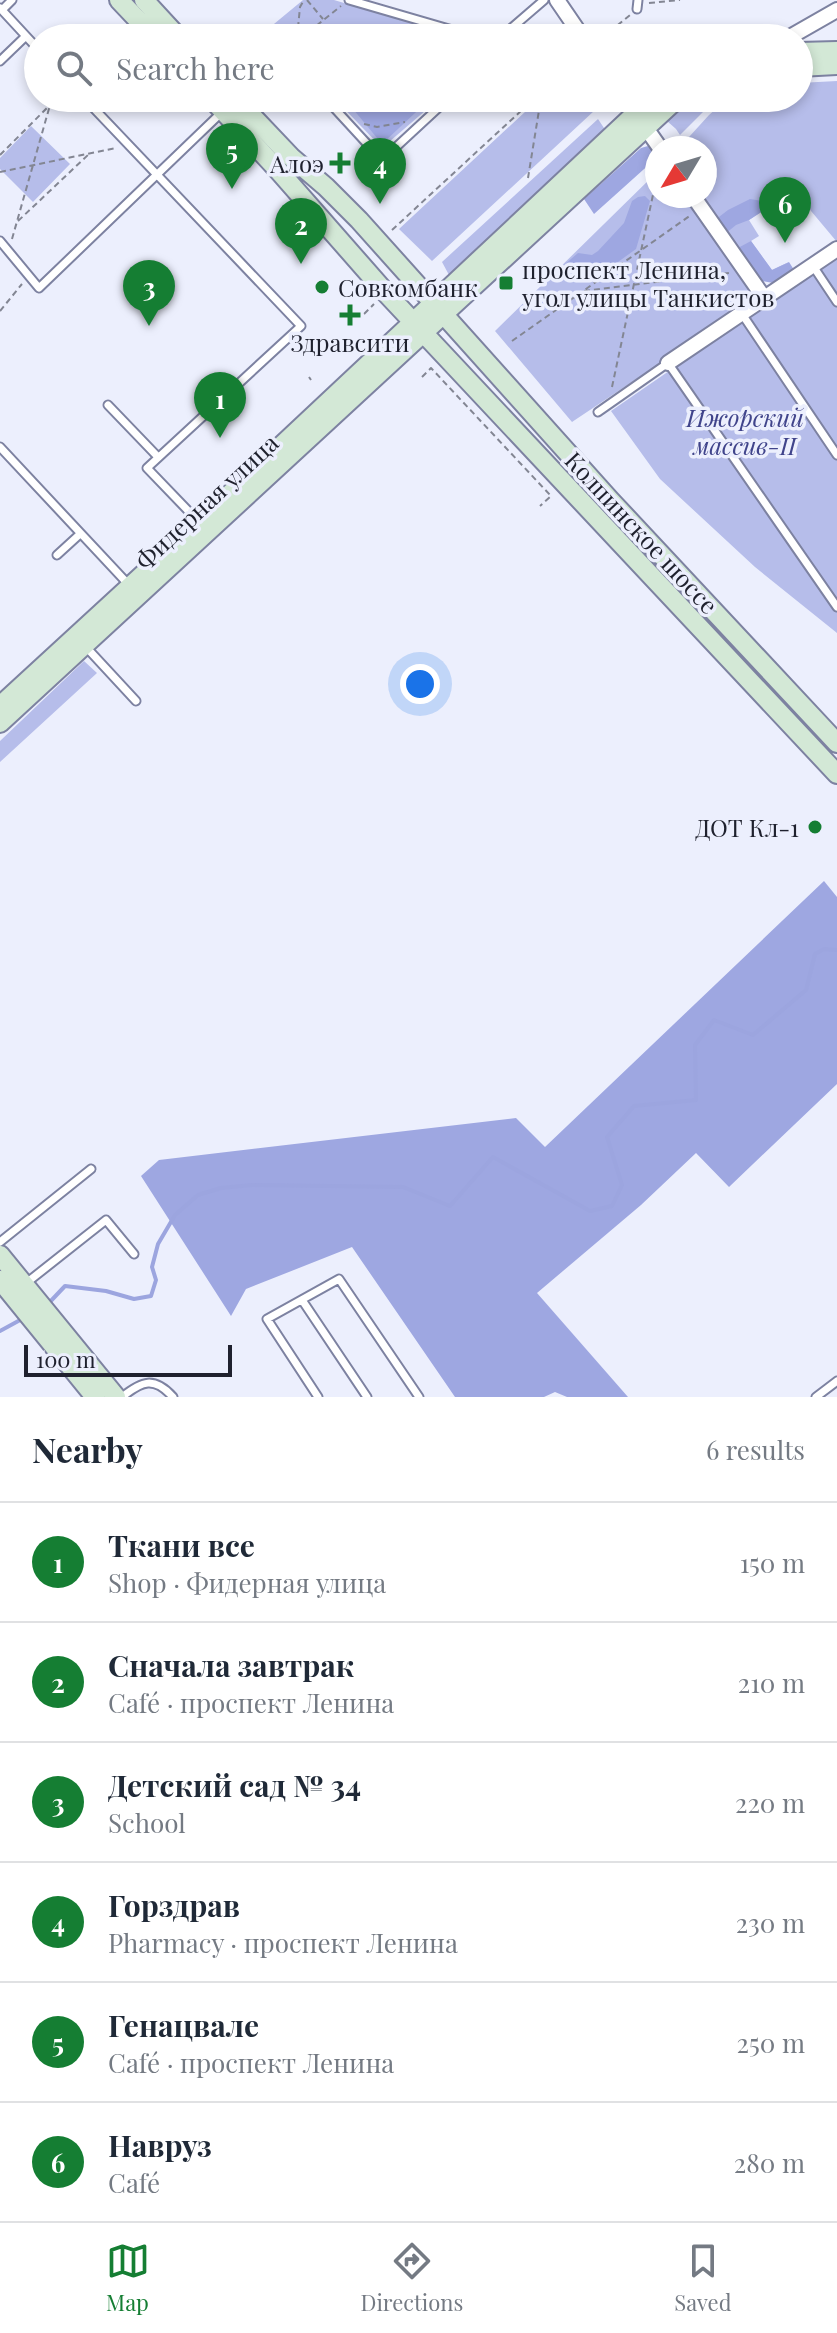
<!DOCTYPE html>
<html lang="en">
<head>
<meta charset="utf-8">
<style>
	body { margin:0; font-family:"Playfair Display",serif; background:#f6f6f7; color:#1f2937 }
	.compass { position:absolute; left:645px; top:136px; width:72px; height:72px; border-radius:50%; background:#fff; box-shadow:0 4px 12px #0003; rotate:232deg }
	.scale { position:absolute; left:24px; bottom:20px; width:208px; box-sizing:border-box; padding-left:8px; border:4px solid #1f212e; border-top:0; font-size:22px; line-height:28px; white-space:nowrap; color:#1f212e; -webkit-text-stroke:6px #eceffd; paint-order:stroke }
	.you { position:absolute; left:420px; top:684px; width:28px; height:28px; margin:-20px; border:6px solid #fff; border-radius:50%; background:#1a73e8; box-shadow:0 0 0 12px #1a73e833 }
	.badge { display:grid; place-items:center; width:52px; height:52px; border-radius:50%; background:#157e33; color:#fff; font-size:26px; font-weight:700 }
	.pin { position:absolute; translate:-50% -66px; filter:drop-shadow(0 2px 4px #0008) }
	.pin::after { content:''; position:absolute; top:42px; width:28px; height:24px; background:inherit; clip-path:polygon(0 0,100% 0,50% 100%) }
	.list { margin:0; padding:0; list-style:none }
	h2 { display:flex; justify-content:space-between; align-items:center; height:104px; margin:0; padding:0 32px; font-size:34px }
	h2 small { font-size:26px; font-weight:400; color:#747a83 }
	.list li { display:grid; grid-template-columns:52px 1fr auto; gap:24px; align-items:center; box-sizing:border-box; height:120px; padding:0 32px; border-top:2px solid #e0e1e3 }
	.list b { display:block; font-size:30px; white-space:nowrap }
	.list p { margin:0; font-size:26px; white-space:nowrap; color:#747a83 }
	.list em { font-size:26px; font-style:normal; color:#747a83 }
	.icon { flex:none; width:44px; height:44px; fill:none; stroke:currentColor; stroke-width:2; stroke-linecap:round; stroke-linejoin:round }
	.map { position:relative; flex:none; width:837px; height:1397px; overflow:hidden }
	.search { position:absolute; background:#fff; box-shadow:0 4px 12px #0003; left:24px; right:24px; top:24px; height:88px; display:flex; align-items:center; gap:20px; box-sizing:border-box; padding:0 28px; border-radius:44px; color:#747a83; font-size:30px }
	.sheet { height:824px; background:#fff }
	nav { display:flex; justify-content:space-around; align-items:center; box-sizing:border-box; height:112px; border-top:2px solid #e0e1e3; background:#fff; font-size:22px; color:#747a83 }
	nav a { display:grid; justify-items:center; gap:4px }
	nav .on { color:#157e33 }
	.map>svg:first-child { display:block }
	.green { fill:#b6bdea }
	.forest { fill:#9ea7e1 }
	.lines { fill:none; stroke-linecap:round; stroke-linejoin:round }
	.stream { stroke:#9ca5df; stroke-width:4 }
	.lane-casing { stroke:#7d82a1; stroke-width:11 }
	.street-casing { stroke:#7d82a1; stroke-width:18 }
	.secondary-casing { stroke:#7d82a1; stroke-width:22 }
	.path { stroke:#838693; stroke-width:2; stroke-dasharray:6 4; stroke-linecap:butt }
	.lane { stroke:#fff; stroke-width:7 }
	.street { stroke:#fff; stroke-width:14 }
	.secondary { stroke:#d3e8d6; stroke-width:18 }
	.poi-dot { fill:#157e33; stroke:#eceffd; stroke-width:3 }
	.labels { text-anchor:middle; dominant-baseline:central; stroke-width:7; stroke-linejoin:round; paint-order:stroke }
	.poi-label { font-size:24px; fill:#1f212e; stroke:#eceffd; text-anchor:end }
	.park-label { font-size:24px; font-style:italic; fill:#40448b; stroke:#eceffd }
	.street-label { font-size:24px; fill:#1f212e; stroke:#eceffd }
</style>
</head>
<body>
<div class="map">
<svg width="837" height="1397" viewBox="0 0 837 1397">
	<rect width="100%" height="100%" fill="#eceffd"/>
	<path class="green" d="M303,0H334L442,32L434,38H257Z
		M837,81V242L806,205L775,203L749,220L759,236L751,241L772,270L789,262L757,280L699,196H705V148H679L709,115L728,98H799V83Z
		M334,98H440L382,148Z
		M540,98H586L594,111L432,261L399,229Z
		M695,98H717L680,135L676,129L667,121Z
		M598,119L606,131L449,275L442,262Z
		M31,126L70,164L33,202L0,169V158Z
		M657,172V196H684L756,299L572,422L495,331Z
		M837,255V633L755,567L660,479L611,411Z
		M84,661L97,673L0,762V741Z"/>
	<path class="forest" d="M349,98H431L382,144L348,103Z
		M648,146L654,148L656,153L653,161L594,214L584,199L641,148Z
		M645,196L650,201L636,249L611,267L596,274H581L565,268L564,265L578,253L592,255L598,251L624,223L632,201L638,197Z
		M750,199L775,203L749,220L736,225L725,234L715,220L728,210Z
		M751,241L772,270L789,262L796,273L779,284L757,280L736,249Z
		M824,881L837,897V1084L729,1187L696,1153L641,1205L537,1293L628,1397H567L555,1392L544,1397H455L352,1247L246,1289L231,1316L141,1176L159,1160L516,1118L545,1147Z"/>
	<g class="lines">
		<path class="stream" d="M47,1305L65,1286L106,1291L134,1299L151,1296L156,1280L152,1267L158,1244L175,1215L198,1195L221,1188L252,1185L403,1187L450,1206L493,1157L590,1211L612,1206L622,1185L607,1137L634,1106L696,1100L695,1045L714,1020L753,1035L806,990L815,954L824,949L837,950
			M0,1331L22,1319"/>
		<g class="lane-casing">
			<path id="lane" d="M349,0L480,38
				M0,8L38,49
				M637,9L638,0
				M2,10L12,0
				M500,38L544,0
				M0,61L26,36
				M84,98L301,326L147,468L198,521
				M325,98L382,160L449,98
				M0,241L39,288L222,112
				M813,266L837,302
				M742,314L837,455
				M108,405L158,457
				M598,412L668,363L837,607
				M0,447L129,585
				M57,555L80,534
				M86,647L136,701
				M0,1242L91,1169
				M25,1284L106,1220L134,1254
				M302,1300L367,1397
				M122,1397C142,1381 154,1376 173,1397
				M318,1397L267,1319L339,1279L419,1397
				M816,1397L837,1381"/>
		</g>
		<g class="street-casing">
			<path id="street" d="M557,0L583,38
				M788,38L837,10
				M625,98L660,148
				M693,196L765,299
				M668,363L837,249"/>
		</g>
		<g class="secondary-casing">
			<path id="secondary" d="M119,0L155,38
				M144,0L179,38
				M799,52L837,51
				M799,67L837,65
				M211,98L278,170L386,293L837,774
				M235,98L291,157L326,187L359,220L610,500L837,743
				M0,706L199,523L652,98
				M0,723L678,98
				M0,1255L116,1397
				M0,1280L95,1397"/>
		</g>
		<path class="path" d="M307,0L323,19
			M649,3L680,0
			M297,38L300,7L304,0
			M301,38L341,6
			M602,38L630,15
			M364,124L377,127L405,122
			M0,155L49,106
			M0,172L116,148
			M528,178L541,98
			M18,221L89,154
			M392,230L535,98
			M12,239L52,98
			M584,291L729,273
			M0,311L22,284
			M364,314L374,304
			M512,341L691,215
			M309,377L311,380
			M422,377L431,368L551,496L540,506
			M612,387L657,176"/>
		<use href="#lane" class="lane"/>
		<use href="#street" class="street"/>
		<use href="#secondary" class="secondary"/>
	</g>
	<g class="poi-dot">
		<path d="M336 151h8v8h8v8h-8v8h-8v-8h-8v-8h8z"/>
		<rect x="498" y="275" width="16" height="16" rx="4"/>
		<circle cx="322" cy="287" r="8"/>
		<path d="M346 303h8v8h8v8h-8v8h-8v-8h-8v-8h8z"/>
		<circle cx="815" cy="827" r="8"/>
	</g>
	<g class="labels">
		<g class="poi-label">
			<text x="324" y="163">Алоэ</text>
			<text x="522" y="269" text-anchor="start">проспект Ленина,<tspan x="522" dy="28">угол улицы Танкистов</tspan></text>
			<text x="338" y="287" text-anchor="start">Совкомбанк</text>
			<text x="350" y="342" text-anchor="middle">Здравсити</text>
			<text x="799" y="827">ДОТ Кл-1</text>
		</g>
		<g class="park-label">
			<text x="745" y="417">Ижорский<tspan x="745" dy="28">массив-II</tspan></text>
		</g>
		<g class="street-label">
			<text transform="translate(206 501) rotate(-43)">Фидерная улица</text>
			<text transform="translate(642 532) rotate(47)">Колпинское шоссе</text>
		</g>
	</g>
</svg>
<svg class="compass" viewBox="-18 -18 36 36"><path d="M0-13l5 13h-10z" fill="#e53935"/><path d="M0 13l5-13h-10z" fill="#747a83"/></svg>
<div class="scale">100 m</div>
<div class="you"></div>
<div class="pin badge" style="left:220px;top:438px">1</div>
<div class="pin badge" style="left:301px;top:264px">2</div>
<div class="pin badge" style="left:149px;top:326px">3</div>
<div class="pin badge" style="left:380px;top:204px">4</div>
<div class="pin badge" style="left:232px;top:189px">5</div>
<div class="pin badge" style="left:785px;top:243px">6</div>
<div class="search"><svg class="icon" aria-label="search" viewBox="0 0 24 24"><circle cx="10" cy="10" r="6"/><path d="M15 15l6 6"/></svg>Search here</div>
</div>
<section class="sheet">
<h2>Nearby<small>6 results</small></h2>
<ul class="list">
<li><span class="badge">1</span><div><b>Ткани все</b><p>Shop · Фидерная улица</p></div><em>150 m</em></li>
<li><span class="badge">2</span><div><b>Сначала завтрак</b><p>Café · проспект Ленина</p></div><em>210 m</em></li>
<li><span class="badge">3</span><div><b>Детский сад № 34</b><p>School</p></div><em>220 m</em></li>
<li><span class="badge">4</span><div><b>Горздрав</b><p>Pharmacy · проспект Ленина</p></div><em>230 m</em></li>
<li><span class="badge">5</span><div><b>Генацвале</b><p>Café · проспект Ленина</p></div><em>250 m</em></li>
<li><span class="badge">6</span><div><b>Навруз</b><p>Café</p></div><em>280 m</em></li>
</ul>
</section>
<nav>
<a class="on"><svg class="icon" aria-label="map" viewBox="0 0 24 24"><path d="M3 6l6-2 6 2 6-2v14l-6 2-6-2-6 2zM9 4v14M15 6v14"/></svg>Map</a>
<a><svg class="icon" aria-label="directions" viewBox="0 0 24 24"><path d="M12 3l9 9-9 9-9-9zM9 14v-3h6M13 9l2 2-2 2"/></svg>Directions</a>
<a><svg class="icon" aria-label="saved" viewBox="0 0 24 24"><path d="M7 4h10v16l-5-4-5 4z"/></svg>Saved</a>
</nav>
</body>
</html>
